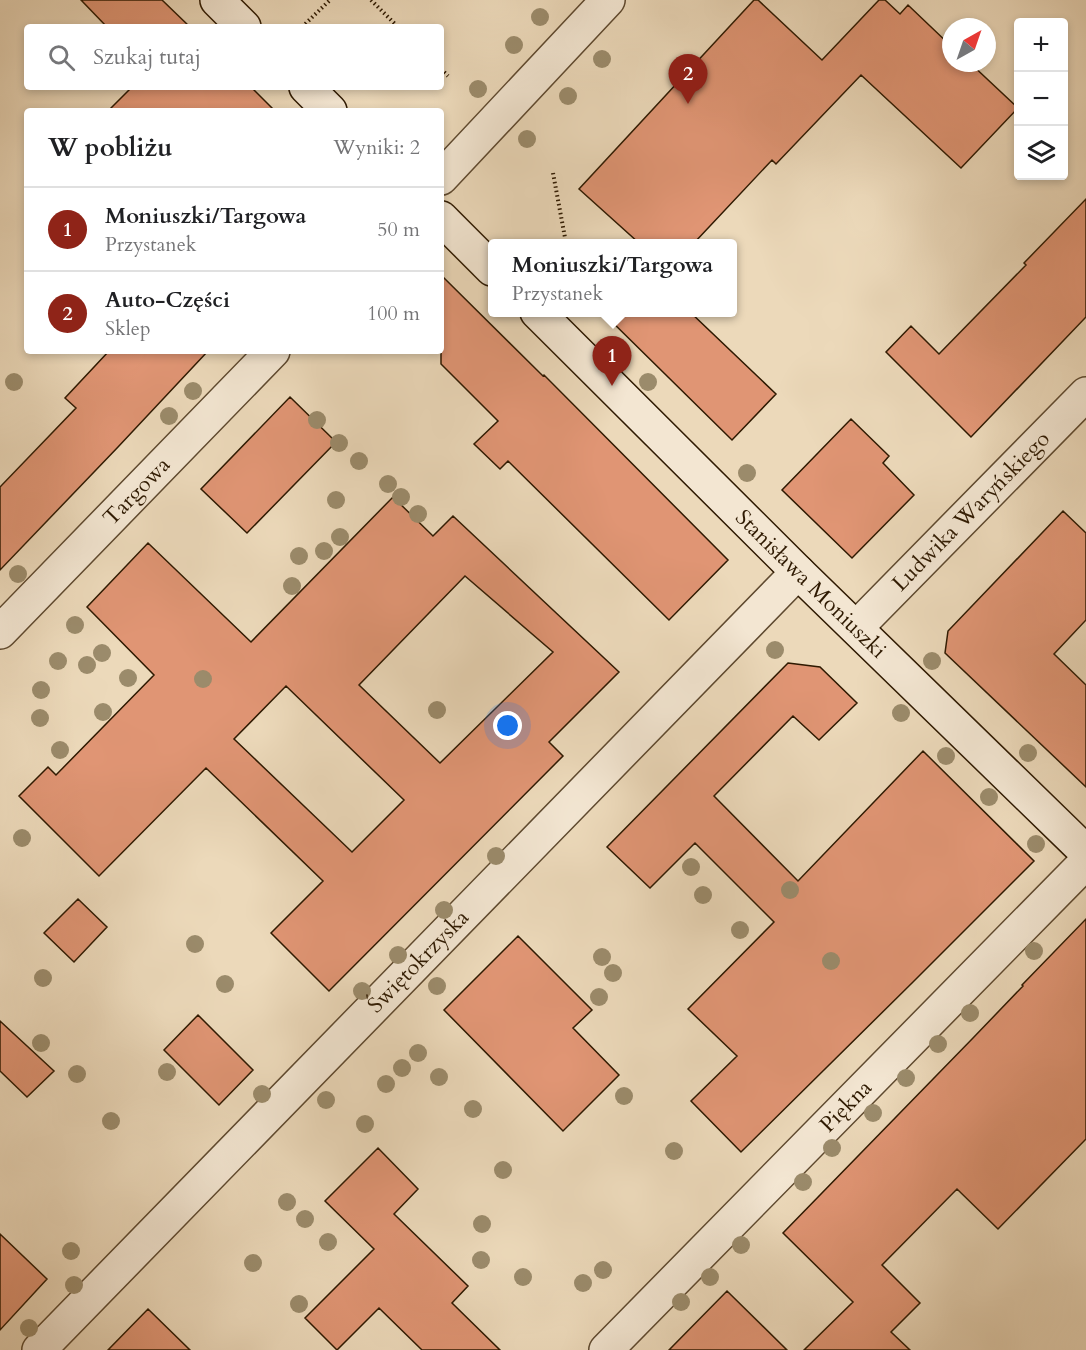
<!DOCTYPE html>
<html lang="pl">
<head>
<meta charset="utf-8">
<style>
	body { margin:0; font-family:Cardo,serif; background:#f6f6f6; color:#202124 }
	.controls { position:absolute; right:18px; top:18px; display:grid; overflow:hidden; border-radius:6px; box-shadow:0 3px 9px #0003 }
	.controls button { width:54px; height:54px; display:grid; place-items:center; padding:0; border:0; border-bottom:2px solid #e0e0e0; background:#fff; color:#202124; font:30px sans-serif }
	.compass { position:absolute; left:942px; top:18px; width:54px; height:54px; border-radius:50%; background:#fff; box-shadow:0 3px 9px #0003; rotate:40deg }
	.you { position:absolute; left:508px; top:726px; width:21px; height:21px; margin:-15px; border:4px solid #fff; border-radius:50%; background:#1a73e8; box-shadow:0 0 0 9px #1a73e833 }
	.badge { display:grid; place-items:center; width:39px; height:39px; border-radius:50%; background:#8f2418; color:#fff; font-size:20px; font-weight:700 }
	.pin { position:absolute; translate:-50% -50px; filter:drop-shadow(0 2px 3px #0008) }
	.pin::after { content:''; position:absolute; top:32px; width:21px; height:18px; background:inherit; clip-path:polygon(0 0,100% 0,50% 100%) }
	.popup { position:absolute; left:488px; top:239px; width:249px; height:78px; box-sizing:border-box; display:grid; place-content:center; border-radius:6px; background:#fff; filter:drop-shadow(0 2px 4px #0005); font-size:20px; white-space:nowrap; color:#757577 }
	.popup b { font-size:22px; color:#202124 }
	.popup::after { content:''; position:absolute; left:50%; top:100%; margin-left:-12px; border:12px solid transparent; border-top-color:#fff }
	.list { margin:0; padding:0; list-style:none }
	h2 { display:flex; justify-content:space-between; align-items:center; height:78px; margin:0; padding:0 24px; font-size:26px }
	h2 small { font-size:20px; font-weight:400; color:#757577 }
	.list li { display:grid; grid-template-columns:39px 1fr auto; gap:18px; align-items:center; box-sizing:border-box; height:84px; padding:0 24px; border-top:2px solid #e0e0e0 }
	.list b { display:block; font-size:22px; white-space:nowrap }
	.list p { margin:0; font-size:20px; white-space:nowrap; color:#757577 }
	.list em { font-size:20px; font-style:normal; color:#757577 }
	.icon { flex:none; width:33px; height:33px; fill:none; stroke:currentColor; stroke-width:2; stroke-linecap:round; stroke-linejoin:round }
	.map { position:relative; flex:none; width:1086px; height:1350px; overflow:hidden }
	.search { position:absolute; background:#fff; box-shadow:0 3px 9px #0003; left:24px; top:24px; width:420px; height:66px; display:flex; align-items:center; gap:15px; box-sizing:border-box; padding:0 21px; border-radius:6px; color:#757577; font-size:22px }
	.panel { position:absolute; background:#fff; box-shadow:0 3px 9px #0003; left:24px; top:108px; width:420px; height:246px; border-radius:6px }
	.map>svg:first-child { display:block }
	.building { fill:#e09574; stroke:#2e1901; stroke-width:1.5; fill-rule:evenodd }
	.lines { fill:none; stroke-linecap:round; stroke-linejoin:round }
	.street-casing { stroke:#5e492f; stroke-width:36 }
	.secondary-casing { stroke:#2e1901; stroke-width:36 }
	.path { stroke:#2e1901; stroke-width:4; stroke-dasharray:1.5 3; stroke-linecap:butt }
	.street { stroke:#f3e6d2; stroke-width:33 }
	.secondary { stroke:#f3e6d2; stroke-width:33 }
	.tree { fill:#9b8b6b }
	.labels { text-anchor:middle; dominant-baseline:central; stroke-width:5; stroke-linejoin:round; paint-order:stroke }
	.street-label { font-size:22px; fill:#2e1901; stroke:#f3e6d2 }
</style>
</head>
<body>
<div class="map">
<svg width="1086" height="1350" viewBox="0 0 1086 1350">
	<rect width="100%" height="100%" fill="#ecd9ba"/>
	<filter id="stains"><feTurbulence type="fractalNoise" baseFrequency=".00333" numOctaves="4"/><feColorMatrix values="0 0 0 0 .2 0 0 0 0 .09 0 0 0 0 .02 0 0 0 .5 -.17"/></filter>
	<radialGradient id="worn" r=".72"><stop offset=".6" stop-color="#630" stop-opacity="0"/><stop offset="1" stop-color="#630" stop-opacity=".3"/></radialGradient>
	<path class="building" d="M81,0H162L190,27H107Z
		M754,0H758L822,60L879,0H885L900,14L908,5L951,46V63H970L1018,108L961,168L861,75L776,164L772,160L694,243H639L579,189Z
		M132,87H251L275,111H108Z
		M1086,199V317L971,437L886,352L911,326L939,354L1026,265L1024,263Z
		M441,275L543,376L544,375L728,560L669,620L508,461L500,469L474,444L498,421L441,364Z
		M602,312H690L776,394L732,440Z
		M109,351H208L118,447L0,570V487L76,408L65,398Z
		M290,397L336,442L247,533L201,489Z
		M851,419L889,456L883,463L914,495L852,558L782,490Z
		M393,497L433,536L453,516L619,672L549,742L563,756L329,991L271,933L323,881L206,768L99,876L19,796L48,767L56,775L154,675L87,607L148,543L251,642ZM465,576L553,652L440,763L359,685ZM286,686L404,800L352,852L234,739Z
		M1063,511L1086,533V620L1054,654L1086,685V787L945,653L948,631Z
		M788,663L820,667L857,703L819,740L793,716L714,796L798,881L923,751L1034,861L913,982L741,1152L691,1101L737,1056L688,1009L774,922L695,843L650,888L607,847Z
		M78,899L107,927L74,962L44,933Z
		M1086,919V1139L998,1229L957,1189L882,1265L920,1303L891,1332L910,1350H804L853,1302L783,1233L973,1038L1023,986L1022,985Z
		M518,936L592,1010L573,1028L619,1075L563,1131L444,1010Z
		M198,1015L253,1070L219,1105L164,1050Z
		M0,1021L54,1071L27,1097L0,1071Z
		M378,1148L418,1189L394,1214L468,1286L452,1303L500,1350H422L379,1308L337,1350L305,1318L374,1249L325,1201Z
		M0,1234L47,1279L0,1330Z
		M727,1291L787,1350H669Z
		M148,1309L190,1350H108Z"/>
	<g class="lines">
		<g class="street-casing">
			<g id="street">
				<path d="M441,178L608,0"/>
				<path id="s1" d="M856,628L1086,394"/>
				<path id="s2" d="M0,632L273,351"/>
				<path id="s3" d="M39,1350L798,572"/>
				<path id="s4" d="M606,1350L1086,862"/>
			</g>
		</g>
		<g class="secondary-casing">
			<g id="secondary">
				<path d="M217,0L244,27"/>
				<path d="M306,87L330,111"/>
				<path d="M441,218L492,269"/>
				<path id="s5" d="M537,312L798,572L1086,852"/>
			</g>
		</g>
		<path class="path" d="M371,0L398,27
			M302,27L330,0
			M441,69L448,76
			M553,173L566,243"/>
		<use href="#street" class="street"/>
		<use href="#secondary" class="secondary"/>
	</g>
	<g class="tree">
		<circle cx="540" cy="17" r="9"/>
		<circle cx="514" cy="45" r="9"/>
		<circle cx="602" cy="59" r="9"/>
		<circle cx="478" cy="89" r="9"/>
		<circle cx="568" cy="96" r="9"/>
		<circle cx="527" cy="139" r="9"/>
		<circle cx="14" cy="382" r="9"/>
		<circle cx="648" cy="382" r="9"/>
		<circle cx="193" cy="391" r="9"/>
		<circle cx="169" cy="416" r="9"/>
		<circle cx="317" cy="420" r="9"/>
		<circle cx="339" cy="443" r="9"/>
		<circle cx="359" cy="461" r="9"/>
		<circle cx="747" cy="473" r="9"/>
		<circle cx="388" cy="484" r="9"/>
		<circle cx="401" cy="497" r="9"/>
		<circle cx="336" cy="500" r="9"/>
		<circle cx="418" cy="514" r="9"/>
		<circle cx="340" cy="537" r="9"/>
		<circle cx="324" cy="551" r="9"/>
		<circle cx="299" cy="556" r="9"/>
		<circle cx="18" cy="574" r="9"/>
		<circle cx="292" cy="586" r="9"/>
		<circle cx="75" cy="625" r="9"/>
		<circle cx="775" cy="650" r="9"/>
		<circle cx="102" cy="653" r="9"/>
		<circle cx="58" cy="661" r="9"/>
		<circle cx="932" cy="661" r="9"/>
		<circle cx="87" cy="665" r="9"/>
		<circle cx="128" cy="678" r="9"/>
		<circle cx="203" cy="679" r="9"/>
		<circle cx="41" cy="690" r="9"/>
		<circle cx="437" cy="710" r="9"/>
		<circle cx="103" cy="712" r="9"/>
		<circle cx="901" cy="713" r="9"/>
		<circle cx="40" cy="718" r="9"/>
		<circle cx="60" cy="750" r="9"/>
		<circle cx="1028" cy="753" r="9"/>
		<circle cx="946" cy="756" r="9"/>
		<circle cx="989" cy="797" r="9"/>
		<circle cx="22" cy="838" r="9"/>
		<circle cx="1036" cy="844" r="9"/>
		<circle cx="496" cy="856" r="9"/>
		<circle cx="691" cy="867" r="9"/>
		<circle cx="790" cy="890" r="9"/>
		<circle cx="703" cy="895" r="9"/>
		<circle cx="444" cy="910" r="9"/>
		<circle cx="740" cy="930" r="9"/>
		<circle cx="195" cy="944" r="9"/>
		<circle cx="1034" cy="951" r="9"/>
		<circle cx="398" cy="955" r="9"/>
		<circle cx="602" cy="957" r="9"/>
		<circle cx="831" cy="961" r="9"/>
		<circle cx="613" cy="973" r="9"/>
		<circle cx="43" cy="978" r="9"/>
		<circle cx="225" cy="984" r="9"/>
		<circle cx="437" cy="986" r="9"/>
		<circle cx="362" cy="991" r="9"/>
		<circle cx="599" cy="997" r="9"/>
		<circle cx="970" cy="1013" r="9"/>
		<circle cx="41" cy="1043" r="9"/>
		<circle cx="938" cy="1044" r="9"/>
		<circle cx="418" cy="1053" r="9"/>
		<circle cx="402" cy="1068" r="9"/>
		<circle cx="167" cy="1072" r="9"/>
		<circle cx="77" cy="1074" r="9"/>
		<circle cx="439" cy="1077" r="9"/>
		<circle cx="906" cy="1078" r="9"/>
		<circle cx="386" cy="1084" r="9"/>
		<circle cx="262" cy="1094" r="9"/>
		<circle cx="624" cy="1096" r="9"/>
		<circle cx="326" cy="1100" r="9"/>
		<circle cx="473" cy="1109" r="9"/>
		<circle cx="873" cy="1113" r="9"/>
		<circle cx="111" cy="1121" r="9"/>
		<circle cx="365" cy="1124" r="9"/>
		<circle cx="832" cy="1148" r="9"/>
		<circle cx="674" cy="1151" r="9"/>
		<circle cx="503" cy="1170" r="9"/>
		<circle cx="803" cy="1182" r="9"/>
		<circle cx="287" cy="1202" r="9"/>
		<circle cx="305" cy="1219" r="9"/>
		<circle cx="482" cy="1224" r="9"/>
		<circle cx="328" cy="1242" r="9"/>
		<circle cx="741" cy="1245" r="9"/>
		<circle cx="71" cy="1251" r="9"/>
		<circle cx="481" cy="1260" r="9"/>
		<circle cx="253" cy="1263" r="9"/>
		<circle cx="603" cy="1270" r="9"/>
		<circle cx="523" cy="1277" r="9"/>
		<circle cx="710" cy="1277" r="9"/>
		<circle cx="583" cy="1283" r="9"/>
		<circle cx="74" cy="1285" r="9"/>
		<circle cx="681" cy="1302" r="9"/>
		<circle cx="299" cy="1304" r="9"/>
		<circle cx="29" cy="1328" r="9"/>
	</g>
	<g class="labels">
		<g class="street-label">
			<text stroke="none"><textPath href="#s2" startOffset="196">Targowa</textPath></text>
			<text stroke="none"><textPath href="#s1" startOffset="164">Ludwika Waryńskiego</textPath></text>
			<text stroke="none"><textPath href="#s5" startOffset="386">Stanisława Moniuszki</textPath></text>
			<text stroke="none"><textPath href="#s3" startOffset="543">Świętokrzyska</textPath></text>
			<text stroke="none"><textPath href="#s4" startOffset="342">Piękna</textPath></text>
		</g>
	</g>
	<rect width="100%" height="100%" filter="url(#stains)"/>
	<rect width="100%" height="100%" fill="url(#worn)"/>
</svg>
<div class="controls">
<button>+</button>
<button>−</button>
<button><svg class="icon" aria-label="layers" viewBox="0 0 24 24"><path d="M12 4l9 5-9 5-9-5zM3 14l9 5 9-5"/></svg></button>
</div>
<svg class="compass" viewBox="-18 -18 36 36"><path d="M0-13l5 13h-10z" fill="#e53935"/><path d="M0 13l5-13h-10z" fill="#757577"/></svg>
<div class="you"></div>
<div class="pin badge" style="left:612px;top:386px">1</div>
<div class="popup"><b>Moniuszki/Targowa</b>Przystanek</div>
<div class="pin badge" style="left:688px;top:104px">2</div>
<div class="search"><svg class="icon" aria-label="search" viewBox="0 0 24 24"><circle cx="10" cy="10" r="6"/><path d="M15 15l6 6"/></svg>Szukaj tutaj</div>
<section class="panel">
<h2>W pobliżu<small>Wyniki: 2</small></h2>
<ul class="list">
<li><span class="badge">1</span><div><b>Moniuszki/Targowa</b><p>Przystanek</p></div><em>50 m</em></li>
<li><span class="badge">2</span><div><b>Auto-Części</b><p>Sklep</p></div><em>100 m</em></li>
</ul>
</section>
</div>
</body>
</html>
